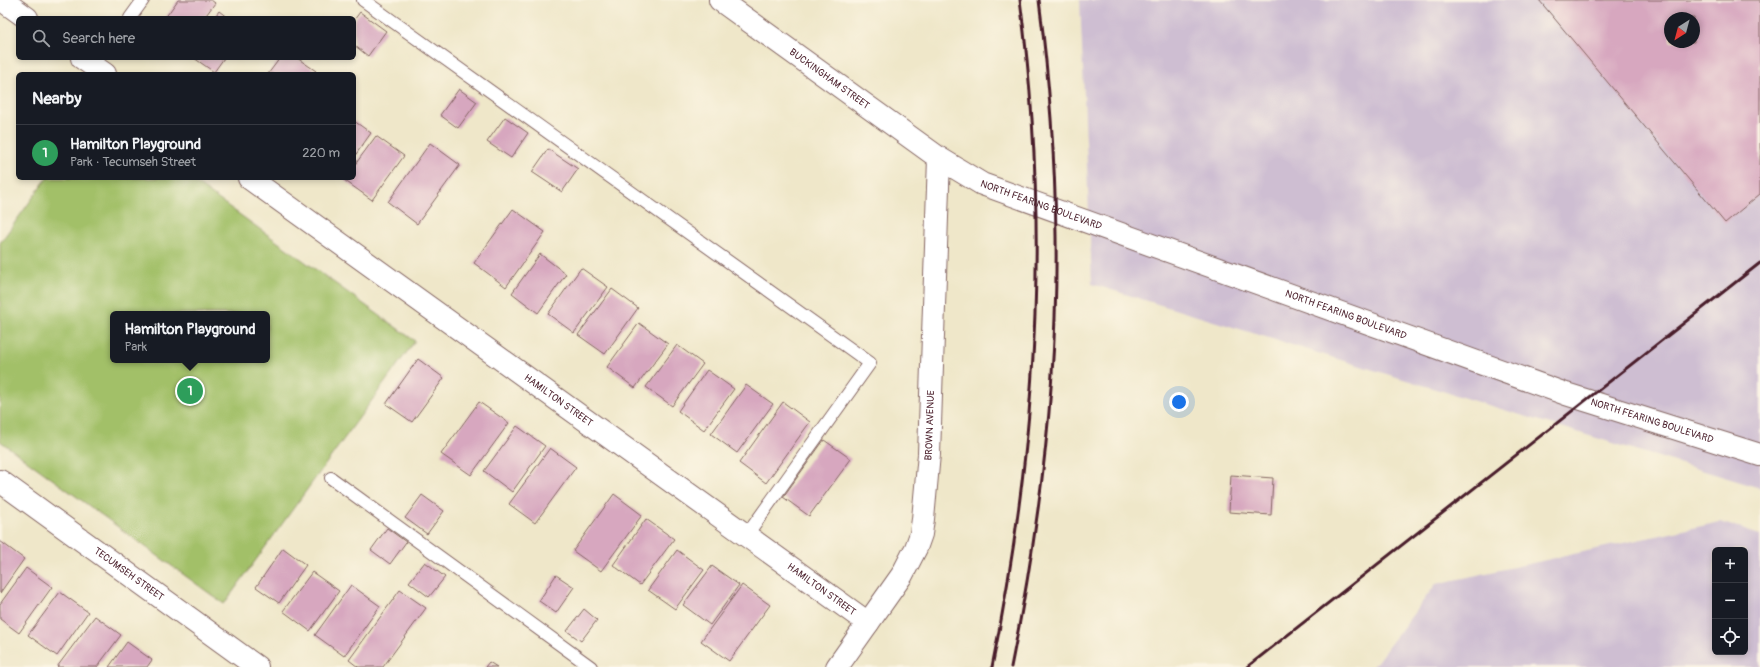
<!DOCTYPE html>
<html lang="en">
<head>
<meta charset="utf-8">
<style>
	body { margin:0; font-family:Pangolin,sans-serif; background:#242831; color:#f1f3f6 }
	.controls { position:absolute; right:12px; bottom:12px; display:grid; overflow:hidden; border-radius:6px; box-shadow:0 2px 6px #0003 }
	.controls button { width:36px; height:36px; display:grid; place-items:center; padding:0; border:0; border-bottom:1px solid #363941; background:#171b24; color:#f1f3f6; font:20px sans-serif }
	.compass { position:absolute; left:1664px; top:12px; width:36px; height:36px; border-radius:50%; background:#171b24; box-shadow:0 2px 6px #0003; rotate:216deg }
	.you { position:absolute; left:1179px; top:402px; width:14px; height:14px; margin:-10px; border:3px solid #fff; border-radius:50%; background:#1a73e8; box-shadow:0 0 0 6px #1a73e833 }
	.badge { display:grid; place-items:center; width:26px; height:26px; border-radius:50%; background:#0b8043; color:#fff; font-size:13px; font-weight:700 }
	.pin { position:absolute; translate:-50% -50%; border:2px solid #fff; box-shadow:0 1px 4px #0006 }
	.popup { position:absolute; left:110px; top:311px; width:160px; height:52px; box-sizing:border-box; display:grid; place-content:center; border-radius:6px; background:#171b24; filter:drop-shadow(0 1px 3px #0005); font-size:13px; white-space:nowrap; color:#9ea1a6 }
	.popup b { font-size:15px; color:#f1f3f6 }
	.popup::after { content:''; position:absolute; left:50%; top:100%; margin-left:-8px; border:8px solid transparent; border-top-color:#171b24 }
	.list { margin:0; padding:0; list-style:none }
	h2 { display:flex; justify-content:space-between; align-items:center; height:52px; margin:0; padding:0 16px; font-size:17px }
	h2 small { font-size:13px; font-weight:400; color:#9ea1a6 }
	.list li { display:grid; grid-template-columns:26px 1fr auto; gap:12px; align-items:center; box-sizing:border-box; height:56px; padding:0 16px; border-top:1px solid #363941 }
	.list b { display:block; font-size:15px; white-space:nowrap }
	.list p { margin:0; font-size:13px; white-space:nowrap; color:#9ea1a6 }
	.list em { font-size:13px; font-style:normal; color:#9ea1a6 }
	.icon { flex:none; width:22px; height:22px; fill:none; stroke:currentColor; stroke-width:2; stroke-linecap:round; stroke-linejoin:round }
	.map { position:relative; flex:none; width:1760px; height:667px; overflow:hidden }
	.search { position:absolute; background:#171b24; box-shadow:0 2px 6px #0003; left:16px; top:16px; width:340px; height:44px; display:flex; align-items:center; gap:10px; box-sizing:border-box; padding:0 14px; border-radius:6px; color:#9ea1a6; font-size:15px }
	.panel { position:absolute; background:#171b24; box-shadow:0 2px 6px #0003; left:16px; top:72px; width:340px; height:108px; border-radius:6px }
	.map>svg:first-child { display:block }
	.industrial { fill:#cebed2; fill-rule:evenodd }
	.green { fill:#a2c067; stroke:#767049; fill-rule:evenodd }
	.building { fill:#d7a7bf; fill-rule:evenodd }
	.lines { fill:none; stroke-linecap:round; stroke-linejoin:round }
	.service-casing { stroke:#846562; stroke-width:14 }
	.minor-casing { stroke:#846562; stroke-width:24 }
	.primary-casing { stroke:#846562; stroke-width:24 }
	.service { stroke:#fff; stroke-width:12 }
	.minor { stroke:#fff; stroke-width:22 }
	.primary { stroke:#fff; stroke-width:22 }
	.rail { stroke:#4a1f2b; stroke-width:3 }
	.labels { text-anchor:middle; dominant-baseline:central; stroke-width:3.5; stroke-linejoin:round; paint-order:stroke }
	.street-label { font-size:10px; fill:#4a1f2b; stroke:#fcf5e5 }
</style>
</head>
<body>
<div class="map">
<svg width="1760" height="667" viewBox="0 0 1760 667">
	<rect width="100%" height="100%" fill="#fcf5e5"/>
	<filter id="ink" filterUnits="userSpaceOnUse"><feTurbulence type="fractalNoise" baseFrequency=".025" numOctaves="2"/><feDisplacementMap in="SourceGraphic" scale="8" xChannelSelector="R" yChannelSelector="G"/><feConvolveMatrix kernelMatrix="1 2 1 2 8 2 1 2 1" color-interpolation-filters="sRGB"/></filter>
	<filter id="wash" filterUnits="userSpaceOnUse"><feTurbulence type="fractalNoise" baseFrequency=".012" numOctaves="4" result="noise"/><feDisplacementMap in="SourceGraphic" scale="16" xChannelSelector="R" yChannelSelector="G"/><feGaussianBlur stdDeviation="0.9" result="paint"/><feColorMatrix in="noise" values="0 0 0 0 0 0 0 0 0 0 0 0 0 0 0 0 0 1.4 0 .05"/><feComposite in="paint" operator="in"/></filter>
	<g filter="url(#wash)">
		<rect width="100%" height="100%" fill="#efe7c9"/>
		<path class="industrial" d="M1080,0H1760V488L1092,284ZM1670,18H1694V42H1670Z
			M1720,522L1760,535V667H1373L1436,584ZM1715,550H1745V652H1715Z"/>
		<path class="green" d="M47,178H189L415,341L224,604L0,441V243ZM113,314H267V360H113Z"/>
		<g id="blocks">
			<path class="building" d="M178,0H211L215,3L204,18H165Z
				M1539,0H1760V194L1725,223ZM1670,18H1694V42H1670Z
				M219,11L228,18H214Z
				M360,12L386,31L368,56L354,45V20Z
				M194,58H224L214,72Z
				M280,58H297L316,71L313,74H268Z
				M459,89L477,102L458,128L440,115Z
				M505,117L528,133L511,158L487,142Z
				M354,121L371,133L354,157Z
				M376,136L404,156L372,200L344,180L345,178H354V166Z
				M430,143L460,165L417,224L388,202Z
				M548,149L578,169L562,192L532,172Z
				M513,209L545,232L506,287L474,263Z
				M540,254L566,274L538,313L512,293Z
				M581,268L608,287L574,333L548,314Z
				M612,289L638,308L605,354L578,335Z
				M639,323L668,344L635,388L607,367Z
				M677,345L703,364L672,406L646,387Z
				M418,359L444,378L412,422L386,404Z
				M707,370L734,389L704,430L678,411Z
				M746,385L773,404L737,453L711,434Z
				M479,402L509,423L471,475L441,454Z
				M783,402L810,422L766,483L739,463Z
				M517,426L545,446L512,492L484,471Z
				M824,440L851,459L809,516L783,497Z
				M550,448L576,467L535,523L509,504Z
				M1231,475L1273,478L1271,515L1229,512Z
				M614,494L642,515L601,571L573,551Z
				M422,495L444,511L427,534L405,518Z
				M646,519L674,539L640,585L613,565Z
				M387,528L406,542L390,564L371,550Z
				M0,541L24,559L0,593Z
				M283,548L306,565L279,603L256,587Z
				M677,550L704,570L675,609L648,590Z
				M425,562L445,577L429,597L409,582Z
				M712,566L739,585L710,625L683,605Z
				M26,568L52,587L19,633L0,619V604Z
				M312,572L339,591L310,631L283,611Z
				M556,575L574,587L556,613L539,601Z
				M351,585L380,606L344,656L315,635Z
				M742,585L770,605L729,661L701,641Z
				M400,590L426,608L383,667H358L349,660Z
				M60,592L88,612L57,656L28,635Z
				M584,609L597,620L581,641L567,631Z
				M95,616L121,635L97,667H57Z
				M127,642L152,660L147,667H109Z
				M489,662L497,667H485Z"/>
		</g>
	</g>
	<g filter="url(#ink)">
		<use href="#blocks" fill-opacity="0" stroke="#846562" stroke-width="1"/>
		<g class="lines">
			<g class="service-casing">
				<path id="service" d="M363,0L870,363L746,536
					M130,18L143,0
					M331,478L591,667"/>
			</g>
			<g class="minor-casing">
				<g id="minor">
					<path d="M2,0L27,18"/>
					<path d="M82,58L105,74"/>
					<path id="s1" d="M249,178L868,623"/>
					<path id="s2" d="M0,481L257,667"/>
					<path id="s3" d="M837,667L902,575L916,548L921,534L923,519L929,454L939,158"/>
				</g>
			</g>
			<g class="primary-casing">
				<g id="primary">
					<path id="s4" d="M720,0L939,158L982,184L1566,394L1760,455"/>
				</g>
			</g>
			<use href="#service" class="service"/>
			<use href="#minor" class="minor"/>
			<use href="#primary" class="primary"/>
			<path class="rail" d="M992,667C1037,447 1050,223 1020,0
				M1011,667C1040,525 1058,380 1056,235C1055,157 1049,78 1039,0
				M1247,667L1760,263"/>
		</g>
	</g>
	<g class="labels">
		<g class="street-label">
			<text stroke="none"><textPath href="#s4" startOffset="135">BUCKINGHAM STREET</textPath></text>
			<text stroke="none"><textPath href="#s4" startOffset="383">NORTH FEARING BOULEVARD</textPath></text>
			<text stroke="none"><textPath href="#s4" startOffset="707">NORTH FEARING BOULEVARD</textPath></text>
			<text stroke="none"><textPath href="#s1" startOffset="381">HAMILTON STREET</textPath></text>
			<text stroke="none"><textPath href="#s4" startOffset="1031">NORTH FEARING BOULEVARD</textPath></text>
			<text stroke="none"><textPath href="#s3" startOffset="267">BROWN AVENUE</textPath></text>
			<text stroke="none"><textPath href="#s2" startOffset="159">TECUMSEH STREET</textPath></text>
			<text stroke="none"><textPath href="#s1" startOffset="705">HAMILTON STREET</textPath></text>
		</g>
	</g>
</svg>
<div class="controls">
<button>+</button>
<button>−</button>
<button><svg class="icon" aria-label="locate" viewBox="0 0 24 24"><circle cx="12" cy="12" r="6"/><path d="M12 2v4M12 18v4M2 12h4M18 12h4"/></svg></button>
</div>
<svg class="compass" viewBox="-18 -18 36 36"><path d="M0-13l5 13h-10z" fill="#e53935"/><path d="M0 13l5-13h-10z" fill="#9ea1a6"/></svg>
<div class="you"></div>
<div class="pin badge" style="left:190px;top:391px;background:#2e9e5b">1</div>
<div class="popup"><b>Hamilton Playground</b>Park</div>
<div class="search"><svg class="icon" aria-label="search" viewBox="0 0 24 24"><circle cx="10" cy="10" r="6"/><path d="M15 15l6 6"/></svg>Search here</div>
<section class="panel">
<h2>Nearby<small></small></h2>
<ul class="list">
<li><span class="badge" style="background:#2e9e5b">1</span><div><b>Hamilton Playground</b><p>Park · Tecumseh Street</p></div><em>220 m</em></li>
</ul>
</section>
</div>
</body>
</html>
